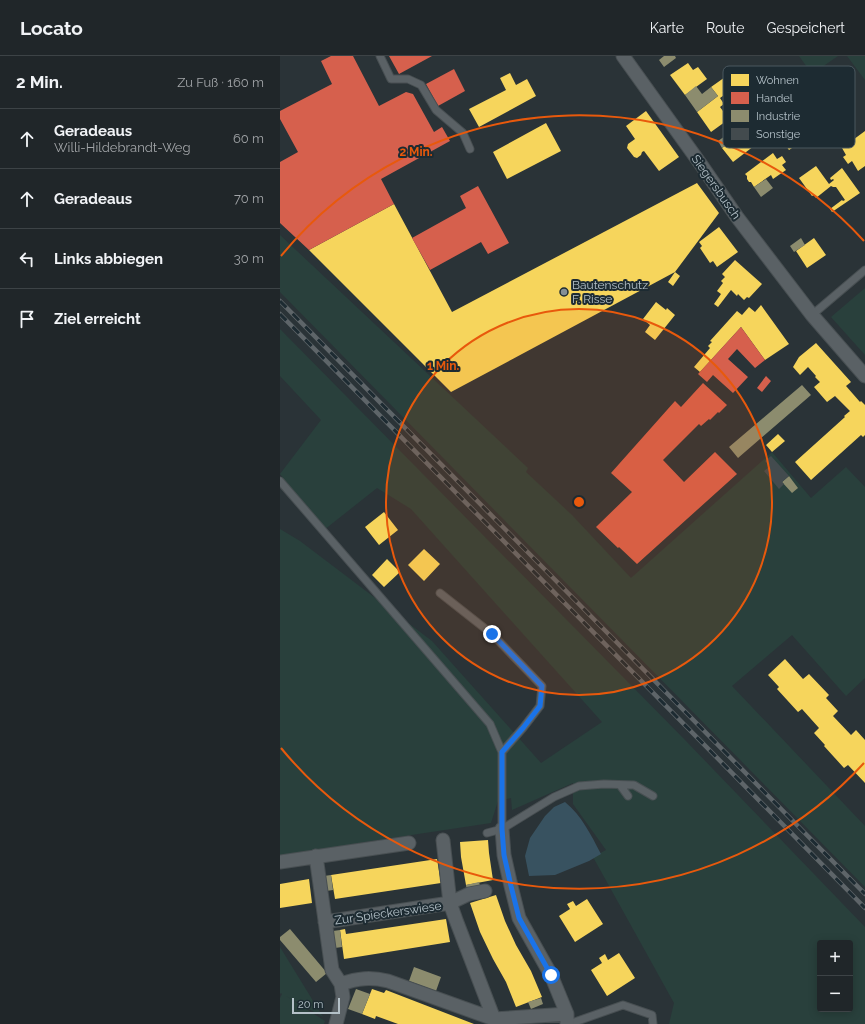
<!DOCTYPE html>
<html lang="de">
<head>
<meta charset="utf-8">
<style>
	body { margin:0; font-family:Raleway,sans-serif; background:#282e31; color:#f1f3f6 }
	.controls { position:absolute; right:12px; bottom:12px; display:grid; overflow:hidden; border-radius:4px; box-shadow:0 2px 10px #0003 }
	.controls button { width:36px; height:36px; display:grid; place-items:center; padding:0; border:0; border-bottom:1px solid #3d4346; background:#202629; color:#f1f3f6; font:20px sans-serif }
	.scale { position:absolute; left:12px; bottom:10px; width:48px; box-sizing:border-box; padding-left:4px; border:2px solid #b4c1c8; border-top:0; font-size:11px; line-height:14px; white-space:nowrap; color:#b4c1c8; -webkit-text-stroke:3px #1d2b32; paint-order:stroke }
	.stop { position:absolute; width:12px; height:12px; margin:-9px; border:3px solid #1a73e8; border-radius:50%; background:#fff }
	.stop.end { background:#1a73e8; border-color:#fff; box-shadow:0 1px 4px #0008 }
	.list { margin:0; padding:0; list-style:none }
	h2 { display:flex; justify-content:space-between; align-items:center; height:52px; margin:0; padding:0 16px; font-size:17px }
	h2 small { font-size:13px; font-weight:400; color:#a2a5a8 }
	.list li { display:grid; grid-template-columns:26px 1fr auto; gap:12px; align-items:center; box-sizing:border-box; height:60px; padding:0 16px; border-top:1px solid #3d4346 }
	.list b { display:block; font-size:15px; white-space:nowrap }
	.list p { margin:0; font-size:13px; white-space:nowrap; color:#a2a5a8 }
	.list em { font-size:13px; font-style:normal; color:#a2a5a8 }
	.icon { flex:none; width:22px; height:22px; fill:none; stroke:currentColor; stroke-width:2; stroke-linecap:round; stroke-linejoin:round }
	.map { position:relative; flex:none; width:585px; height:968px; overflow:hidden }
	header { display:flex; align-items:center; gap:24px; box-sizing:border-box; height:56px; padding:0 20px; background:#202629; border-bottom:1px solid #3d4346 }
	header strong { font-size:19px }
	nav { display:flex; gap:22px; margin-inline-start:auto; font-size:14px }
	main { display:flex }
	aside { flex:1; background:#202629 }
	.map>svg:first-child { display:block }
	.green { fill:#29403c; fill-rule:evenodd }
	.water { fill:#385260 }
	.homes { fill:#f6d55c }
	.shops { fill:#d6604d }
	.industry { fill:#8c8c6e }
	.building { fill:#434b4e }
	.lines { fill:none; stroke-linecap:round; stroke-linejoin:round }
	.service-casing { stroke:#484f52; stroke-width:9 }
	.minor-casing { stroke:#484f52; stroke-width:15 }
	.service { stroke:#5a6165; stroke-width:7 }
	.minor { stroke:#5a6165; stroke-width:13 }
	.rail-casing { stroke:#5e6569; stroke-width:4.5 }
	.rail { stroke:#1d2b32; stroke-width:3; stroke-dasharray:9; stroke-linecap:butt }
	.route { stroke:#1a73e8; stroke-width:5 }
	.ring { fill:none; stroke:#e8590c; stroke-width:2 }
	.poi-dot { fill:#848f95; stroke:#1d2b32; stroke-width:1.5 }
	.labels { text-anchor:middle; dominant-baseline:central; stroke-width:4; stroke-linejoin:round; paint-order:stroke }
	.street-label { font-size:12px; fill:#b4c1c8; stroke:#1d2b32 }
	.poi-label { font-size:12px; fill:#b4c1c8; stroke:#1d2b32; text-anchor:start }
	.key { fill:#1d2b32; stroke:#4a585f; stroke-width:1 }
	.key-label { font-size:11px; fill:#b4c1c8 }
	.centre { fill:#e8590c; stroke:#1d2b32; stroke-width:2 }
	.ring-label { font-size:12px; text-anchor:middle; font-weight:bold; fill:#e8590c; stroke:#1d2b32; stroke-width:4; stroke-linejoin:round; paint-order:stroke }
</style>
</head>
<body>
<header>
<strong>Locato</strong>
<nav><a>Karte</a><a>Route</a><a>Gespeichert</a></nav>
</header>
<main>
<aside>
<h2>2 Min.<small>Zu Fuß · 160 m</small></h2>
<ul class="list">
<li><svg class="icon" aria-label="ahead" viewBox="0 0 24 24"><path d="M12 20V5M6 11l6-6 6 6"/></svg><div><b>Geradeaus</b><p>Willi-Hildebrandt-Weg</p></div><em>60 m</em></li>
<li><svg class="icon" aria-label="ahead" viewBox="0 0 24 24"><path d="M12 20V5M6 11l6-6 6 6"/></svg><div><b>Geradeaus</b></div><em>70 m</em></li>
<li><svg class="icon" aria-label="left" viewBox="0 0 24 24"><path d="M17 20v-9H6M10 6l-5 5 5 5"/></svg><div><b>Links abbiegen</b></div><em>30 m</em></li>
<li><svg class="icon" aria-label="arrive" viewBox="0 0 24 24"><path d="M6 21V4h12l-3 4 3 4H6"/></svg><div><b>Ziel erreicht</b></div></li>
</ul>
</aside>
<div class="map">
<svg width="585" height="968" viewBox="0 0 585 968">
	<rect width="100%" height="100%" fill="#2a3337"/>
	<path class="green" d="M519,0H558L532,18Z
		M567,0H585V24Z
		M0,179L248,412L246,416L292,459L351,522L492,396L531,442L566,411L585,431V622L566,640L512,579L452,630L585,770V831L0,236Z
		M585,232V299L551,261Z
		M0,273L406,685L585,871V968H389L394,947L313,801L326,794L293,748V727L232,754L231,742L218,745L211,767L85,786L0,801V473L20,485L152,585L261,707L322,666L131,453L97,432L44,474L0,418L41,364L0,320ZM540,887H570V953H540Z
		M0,891L43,961L6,940L45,965L44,968H0V942L2,938L1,937L0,938Z"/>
	<path class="water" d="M285,746C302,760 311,779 321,798L309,805L275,819L249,820L245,800L250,782L265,760L274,751Z"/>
	<path class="homes" d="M408,7L413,14L418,11L427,23L405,39L390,19Z
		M230,17L236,29L247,23L256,40L199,71L189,53L226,34L220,22Z
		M448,19L457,30L440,42L444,48L440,51L449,63L431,76L417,56L438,40L431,31Z
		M366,55L399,101L379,115L364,95L362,96L361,99L357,102L354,101L347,92L348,88L355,83L346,70Z
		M266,67L281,95L227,123L213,96Z
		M460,70L474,90L453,106L442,92L452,85L448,78Z
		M519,71L525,79L519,84L521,86L509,94L501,83Z
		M585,75V110L578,115L572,105L568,108L563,101L566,99L562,92Z
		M493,97L497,103L502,100L506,106L502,109L506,114L493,123L491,119L474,131L471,126H469L467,123V120L465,118Z
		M536,110L549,128L554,124L553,123L551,124L550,122L562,112L580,137L552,156L550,153L562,144L563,145L565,144L556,131H553L551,130L536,142L534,139L532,140L519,122Z
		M417,127L439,157L395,216L171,336L29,194L114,148L172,256Z
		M439,171L458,196L437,211L433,205L430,207L420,192L422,190L419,186Z
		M534,182L546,199L527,212L516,195Z
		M455,204L482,228L469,242L467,241L464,244L458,238L457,240L451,234L438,251L434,248L441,238L437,235L443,227L441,225L445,221L442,218Z
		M395,216L400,220L393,230L388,226Z
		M376,246L386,254L387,252L395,259L375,284L365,276L370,269L363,263Z
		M481,249L509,288L485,304L461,271L420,316L414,311L430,292L428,290L432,286L430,285L457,255L462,259L469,251L475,256Z
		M536,287L571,326L566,330L580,346L581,345L585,349V379L583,381L581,379L531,424L515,406L565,361L564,360L570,355L555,340L547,346L534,331L540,326L535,321L536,320L528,311L520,319L513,311L519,301Z
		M498,378L505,385L492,396L486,389Z
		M104,456L118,474L99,489L85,471Z
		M144,493L160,508L144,525L128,509Z
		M107,503L120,516L104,531L92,519Z
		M505,603L523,623L529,618L549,639L546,642L558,655L553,660L571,679L576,674L585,684V727L568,709L564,712L544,690L545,689L534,677L539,672L522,653L518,656L497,633L499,631L488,619Z
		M208,784L209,797L213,824L186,829L181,801L180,786Z
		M157,803L161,827L55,843L51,819Z
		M29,823L32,847L0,852V828Z
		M216,839L225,865L236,889L251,915L262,941L236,951L226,926L213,903L200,876L190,847Z
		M307,843L323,868L295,886L279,860L290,853L287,848L293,845L296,850Z
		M166,863L170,886L64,903L60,874L65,873L66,878Z
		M339,897L355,922L327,940L311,914L322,907L319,902L325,898L328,904Z
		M92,933L104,937L106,934L194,968H118L96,960L95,963L82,958Z"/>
	<path class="shops" d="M51,0H73L99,50L126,36L133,38L154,76L162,71L170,85L101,123L114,148L29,194L0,167V106L18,96L0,63V55L52,28L41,5Z
		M109,0H152L119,18Z
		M174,13L185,35L158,50L146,28Z
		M198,130L229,187L208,198L201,186L150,214L132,182L186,152L180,140Z
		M461,271L485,304L475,312L457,293L448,303L468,321L453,337L433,319L427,326L418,318Z
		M486,320L491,325L482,336L477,332Z
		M423,327L447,349L439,357L438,356L430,364L429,363L421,370L419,368L383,404L404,426L435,396L457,418L357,508L339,491L338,492L316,471L352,436L331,417L395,345L401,351Z"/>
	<path class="industry" d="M384,0H395L396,2L384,11L379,4Z
		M416,30L422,38L431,31L438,40L417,56L405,39Z
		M448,78L452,85L442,92L438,85Z
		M486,123L493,132L481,141L474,131Z
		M521,182L525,189L514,196L510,190Z
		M522,329L531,339L458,402L449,391Z
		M509,420L518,432L512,437L502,426Z
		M51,819L53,834L46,835L44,820Z
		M199,826L201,833L187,836L186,829Z
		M10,873L47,917L36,926L0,884V881Z
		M60,874L62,891L55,892L53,875Z
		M134,911L161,921L156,935L129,925Z
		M76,933L90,938L82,958L68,953Z
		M261,942L263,948L251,953L248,946Z"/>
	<path class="building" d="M491,400L509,420L502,426L504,428L499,433L484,415L490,410L485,405Z"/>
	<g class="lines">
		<g class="service-casing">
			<path id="service" d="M100,0L111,23H128L141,29L156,54L183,77L190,93
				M532,259L585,214
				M0,425L210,668L222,696V773
				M160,537L212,578L262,630L260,650L243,672L222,696
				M340,729L348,740
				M207,777L222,773L274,741L299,730L324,728L354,729L373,740
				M289,968L343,949L372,959L373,968"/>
		</g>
		<g class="minor-casing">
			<path id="minor" d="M343,0L422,110L457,161L532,259L585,320
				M222,773L224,799L231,830L239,862L271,919L287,958V968
				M36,800L52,914L61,928C78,922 91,921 108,925L214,963L287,958
				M0,806L129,787
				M205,835L189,838L170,847L176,864L214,963
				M45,866L170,847L163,784
				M56,968L63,941L61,928"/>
		</g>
		<use href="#service" class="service"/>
		<use href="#minor" class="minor"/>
		<g class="rail-casing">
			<path id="rail" d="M0,245L585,838
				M0,258L585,852"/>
		</g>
		<use href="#rail" class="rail"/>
	</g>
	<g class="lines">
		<path class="route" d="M212,578L262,630L260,650L243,672L222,696V773L224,799L231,830L239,862L271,919"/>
	</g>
	<circle cx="299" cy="446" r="193" fill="#e8590c" fill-opacity=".12"/>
	<g class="ring">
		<circle cx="299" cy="446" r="193"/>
		<path d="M584 707A386 386 0 0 1 1 692M1 200A386 386 0 0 1 584 185"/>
	</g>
	<circle class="poi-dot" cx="284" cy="236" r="4"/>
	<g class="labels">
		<g class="street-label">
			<text transform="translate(436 131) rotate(55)">Siegersbusch</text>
			<text transform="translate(108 857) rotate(-8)">Zur Spieckerswiese</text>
		</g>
		<g class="poi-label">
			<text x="292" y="229">Bautenschutz<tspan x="292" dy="14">F. Risse</tspan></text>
		</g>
	</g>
	<rect x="443" y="10" width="132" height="82" rx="6" class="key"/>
	<rect x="451" y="18" width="18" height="12" fill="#f6d55c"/>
	<rect x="451" y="36" width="18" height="12" fill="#d6604d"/>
	<rect x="451" y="54" width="18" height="12" fill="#8c8c6e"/>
	<rect x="451" y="72" width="18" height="12" fill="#434b4e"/>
	<g class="key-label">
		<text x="476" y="28">Wohnen</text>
		<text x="476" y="46">Handel</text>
		<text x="476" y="64">Industrie</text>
		<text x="476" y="82">Sonstige</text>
	</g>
	<circle cx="299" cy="446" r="6" class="centre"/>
	<g class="ring-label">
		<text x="136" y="100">2 Min.</text>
		<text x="163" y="314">1 Min.</text>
	</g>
</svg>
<div class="controls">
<button>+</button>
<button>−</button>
</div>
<div class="scale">20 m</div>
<div class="stop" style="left:271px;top:919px"></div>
<div class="stop end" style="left:212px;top:578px"></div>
</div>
</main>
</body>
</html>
